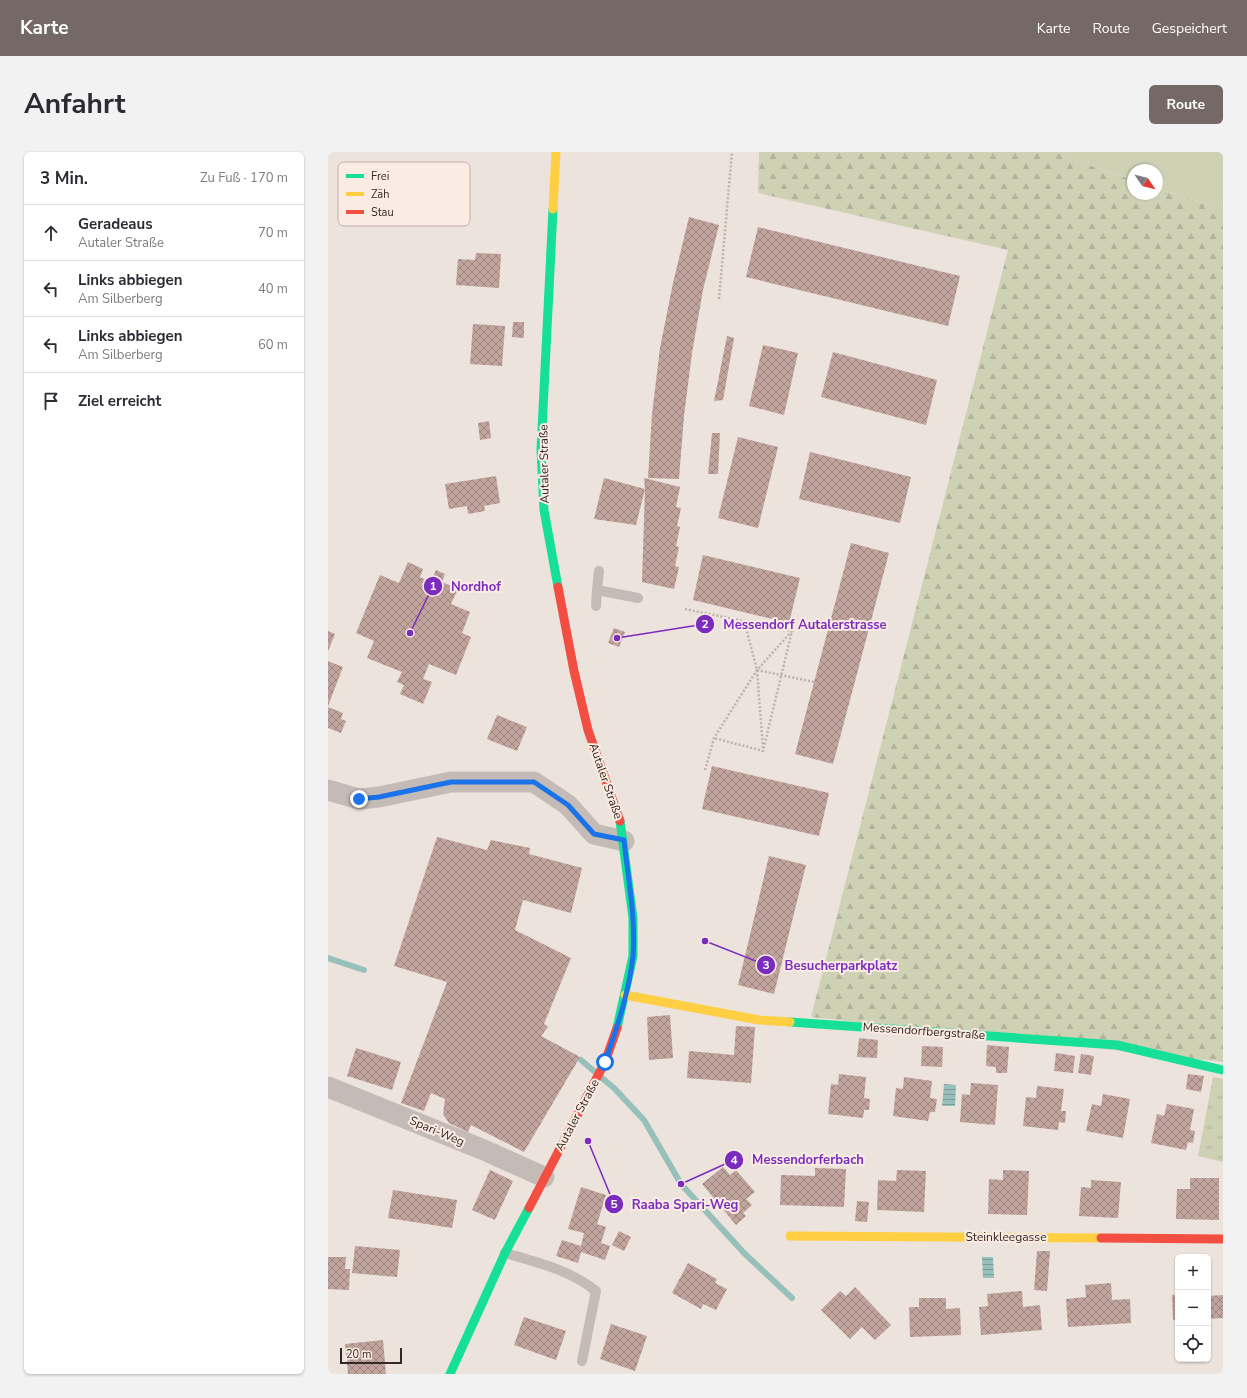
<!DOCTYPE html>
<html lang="de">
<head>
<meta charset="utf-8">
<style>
	body { margin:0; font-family:"Nunito Sans",sans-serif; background:#f2f2f3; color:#2b2b33 }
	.controls { position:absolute; right:12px; bottom:12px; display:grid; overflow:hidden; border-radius:6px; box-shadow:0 1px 3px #0004 }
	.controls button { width:36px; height:36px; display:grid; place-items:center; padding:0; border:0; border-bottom:1px solid #e1e1e2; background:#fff; color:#2b2b33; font:20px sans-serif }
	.compass { position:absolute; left:799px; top:12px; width:36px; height:36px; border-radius:50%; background:#fff; box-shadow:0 1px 3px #0004; rotate:125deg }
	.scale { position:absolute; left:12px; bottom:10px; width:62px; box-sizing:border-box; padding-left:4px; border:2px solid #342824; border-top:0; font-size:11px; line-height:14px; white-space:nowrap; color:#342824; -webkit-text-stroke:3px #faece2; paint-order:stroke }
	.stop { position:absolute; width:12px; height:12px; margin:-9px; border:3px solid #1a73e8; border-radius:50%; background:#fff }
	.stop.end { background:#1a73e8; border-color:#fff; box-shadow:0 1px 4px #0008 }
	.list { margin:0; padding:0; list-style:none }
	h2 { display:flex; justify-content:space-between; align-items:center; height:52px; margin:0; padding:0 16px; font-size:17px }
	h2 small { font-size:13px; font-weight:400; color:#7c7c81 }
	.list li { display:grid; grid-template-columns:26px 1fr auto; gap:12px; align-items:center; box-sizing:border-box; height:56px; padding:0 16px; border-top:1px solid #e1e1e2 }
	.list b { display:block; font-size:15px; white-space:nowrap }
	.list p { margin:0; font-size:13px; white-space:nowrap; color:#7c7c81 }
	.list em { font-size:13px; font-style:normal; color:#7c7c81 }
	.icon { flex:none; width:22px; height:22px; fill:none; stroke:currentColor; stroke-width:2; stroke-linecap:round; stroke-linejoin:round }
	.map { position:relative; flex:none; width:895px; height:1222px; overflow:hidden; border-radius:6px }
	header { display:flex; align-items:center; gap:24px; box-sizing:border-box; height:56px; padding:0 20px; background:#746964; color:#fff }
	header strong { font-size:19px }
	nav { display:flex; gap:22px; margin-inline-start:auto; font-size:14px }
	.intro { display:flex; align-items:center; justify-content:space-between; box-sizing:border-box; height:96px; padding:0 24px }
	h1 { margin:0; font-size:28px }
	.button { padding:10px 18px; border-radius:6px; background:#746964; color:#fff; font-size:14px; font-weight:700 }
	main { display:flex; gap:24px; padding:0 24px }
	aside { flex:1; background:#fff; border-radius:6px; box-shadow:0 1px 3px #0004 }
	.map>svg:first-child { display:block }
	.grass { fill:url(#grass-tufts) }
	.forest { fill:url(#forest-firs) }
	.pitch { fill:#cfd1b5 }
	.water { fill:url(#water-rules) }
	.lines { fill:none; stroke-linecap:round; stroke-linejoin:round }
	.stream { stroke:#97c0bb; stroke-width:6 }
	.building { fill:url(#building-cross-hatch) }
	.path { stroke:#bdb3ae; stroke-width:2.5; stroke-dasharray:2 2; stroke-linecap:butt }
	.lane { stroke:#c4bbb6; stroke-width:10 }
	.street { stroke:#c4bbb6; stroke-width:21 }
	.fast { stroke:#16e098; stroke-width:9 }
	.slow { stroke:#ffcf43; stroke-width:9 }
	.jam { stroke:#f24e42; stroke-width:9 }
	.route { stroke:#1a73e8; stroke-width:5 }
	.labels { text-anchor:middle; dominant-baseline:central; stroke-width:4; stroke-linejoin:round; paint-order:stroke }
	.street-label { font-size:12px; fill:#342824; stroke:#faece2 }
	.key { fill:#faece2; stroke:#bfb1a9; stroke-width:1 }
	.key-label { font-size:11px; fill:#342824 }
	.leader { fill:none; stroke:#7b2cbf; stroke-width:1.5 }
	.callout-dot { fill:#7b2cbf; stroke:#faece2; stroke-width:1.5 }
	.mark-label { font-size:12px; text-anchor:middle; font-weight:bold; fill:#fff }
	.callout-label { font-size:13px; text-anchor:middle; font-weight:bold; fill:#7b2cbf; stroke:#faece2; stroke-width:4; stroke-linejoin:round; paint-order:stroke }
</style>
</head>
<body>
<header>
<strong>Karte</strong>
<nav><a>Karte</a><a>Route</a><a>Gespeichert</a></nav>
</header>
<div class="intro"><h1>Anfahrt</h1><a class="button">Route</a></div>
<main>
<aside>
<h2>3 Min.<small>Zu Fuß · 170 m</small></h2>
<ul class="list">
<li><svg class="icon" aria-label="ahead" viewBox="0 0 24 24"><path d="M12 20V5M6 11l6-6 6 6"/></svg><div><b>Geradeaus</b><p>Autaler Straße</p></div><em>70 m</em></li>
<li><svg class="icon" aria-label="left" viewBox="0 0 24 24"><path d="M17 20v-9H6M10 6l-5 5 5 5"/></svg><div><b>Links abbiegen</b><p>Am Silberberg</p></div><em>40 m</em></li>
<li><svg class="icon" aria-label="left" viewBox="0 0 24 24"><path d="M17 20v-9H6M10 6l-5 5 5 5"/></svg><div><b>Links abbiegen</b><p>Am Silberberg</p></div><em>60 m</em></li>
<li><svg class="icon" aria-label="arrive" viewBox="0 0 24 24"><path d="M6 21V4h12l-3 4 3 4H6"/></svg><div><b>Ziel erreicht</b></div></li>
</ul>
</aside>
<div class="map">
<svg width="895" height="1222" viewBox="0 0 895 1222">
	<defs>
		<pattern id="grass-tufts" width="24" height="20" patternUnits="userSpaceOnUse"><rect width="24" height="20" fill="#cfd1b5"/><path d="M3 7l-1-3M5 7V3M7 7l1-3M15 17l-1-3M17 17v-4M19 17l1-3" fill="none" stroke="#b2b39c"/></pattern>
		<pattern id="forest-firs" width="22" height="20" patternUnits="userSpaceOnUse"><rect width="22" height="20" fill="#cfd1b5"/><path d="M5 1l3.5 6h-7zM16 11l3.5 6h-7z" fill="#b2b39c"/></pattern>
		<pattern id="water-rules" width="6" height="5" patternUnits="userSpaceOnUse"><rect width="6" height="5" fill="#97c0bb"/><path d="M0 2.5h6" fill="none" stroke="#7c9c98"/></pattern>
		<pattern id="building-cross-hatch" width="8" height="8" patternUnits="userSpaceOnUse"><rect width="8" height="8" fill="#c1a49d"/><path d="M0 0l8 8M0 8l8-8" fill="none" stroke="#9e8680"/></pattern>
	</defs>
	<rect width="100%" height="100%" fill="#ece3dc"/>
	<path class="grass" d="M885,925L895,927V1010L870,1004Z"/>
	<path class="forest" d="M431,0H735L734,4L805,28V42H829V36L895,57V910L483,865L680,98L430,41Z"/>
	<path class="pitch" d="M735,0H895V57L829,36V18H805V28L734,4Z"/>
	<path class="water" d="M616,932L628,933L627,954H614Z
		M654,1105H665L666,1126H655Z"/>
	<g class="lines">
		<path class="stream" d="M0,806L36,818
			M253,908L267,920
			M274,926L286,936L316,968L353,1032L416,1101L464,1146"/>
	</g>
	<path class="building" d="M361,65L391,73L375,138L364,201L356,264L351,327L320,326L324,262L332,196L345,131Z
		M430,75L632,124L620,174L418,125Z
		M148,101L173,102L171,136L128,133L130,107L147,108Z
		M185,170H196V186L184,185Z
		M145,172L177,174L174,214L142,212Z
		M399,184L406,186L395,248L386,249Z
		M435,193L470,201L456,263L421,254Z
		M505,200L609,228L598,273L493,245Z
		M161,269L163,286L152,288L150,271Z
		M384,281H392L390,322H380Z
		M410,285L450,295L430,376L390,366Z
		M482,300L583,325L572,371L471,347Z
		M168,324L172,351L156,354L157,359L140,362L139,354L121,357L117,332Z
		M276,326L317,337L316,326L352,335L348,355L353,356L349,374L352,375L348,394L351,395L347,414L351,415L346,437L314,430L317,337L308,373L266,367Z
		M523,391L561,401L505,612L467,602Z
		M375,403L472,426L461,471L365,448Z
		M80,410L95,417L92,425L103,430L108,418L117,422L114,430L130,437L123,452L142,460L134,481L143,485L128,523L101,512L95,527L104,530L95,552L72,542L76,533L69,530L74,520L39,506L46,489L28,481L52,423L71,431Z
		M286,476L297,480L291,495L280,491Z
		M0,479L7,482L0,499Z
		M0,509L15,515L0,554Z
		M0,555L15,561L13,567L18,569L13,581L0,576Z
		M169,563L199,575L189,599L159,587Z
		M384,614L501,641L491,684L374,657Z
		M109,685L159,698L163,688L202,696L201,702L254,716L243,761L195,748L187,778L243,806L216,872L220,875L213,884L252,905L196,1000L143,973L140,980L121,971L115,962L117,947L103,941L96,959L73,951L119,830L66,814Z
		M441,704L478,713L446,842L410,833Z
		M342,863L345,906L321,908L319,865Z
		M408,874L427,875L423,931L359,926L361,899L406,903Z
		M531,886L550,888L549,906L529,905Z
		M659,893L681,895L679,921H668V915L658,914Z
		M594,894L615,895L614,915L593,914Z
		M28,896L73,910L64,938L19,924Z
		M728,901L747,904L745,921L726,919Z
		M753,902L766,904L763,923L750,921Z
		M511,922L538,925L536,946L542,947L541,958H536L535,966L500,962L503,932L510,933Z
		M860,922L876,924L873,940L858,937Z
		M576,925L604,929L602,946L609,947L607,960H602L600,969L565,964L568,936L575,937Z
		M643,931L670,933L667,973L632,970L634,942L642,943Z
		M709,934L736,937L733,959H738L737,971L731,970L730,978L695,974L698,945L708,946Z
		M775,942L802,947L795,986L758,979L764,952L773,954Z
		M839,952L866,957L862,978L867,979L865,991L860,990L858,998L823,991L829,962L836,964Z
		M395,1015L402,1023L408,1018L427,1040L418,1047L424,1053L415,1061L418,1064L408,1073L374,1032Z
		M487,1016L518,1017L516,1055L452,1053L453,1023L487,1024Z
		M162,1018L185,1029L167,1068L144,1058Z
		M569,1018L598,1019L596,1060L549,1058L550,1028L568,1029Z
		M675,1018L701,1019L699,1063L660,1062L661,1027L675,1028Z
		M862,1026H891V1068L848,1067L849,1037H862Z
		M763,1028L793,1030L790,1066L751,1064L753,1035L763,1036Z
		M253,1035L278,1043L269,1072L278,1075L273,1091L282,1094L277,1108L253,1100L250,1111L228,1104L234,1088L253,1094L256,1081L240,1077Z
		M65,1038L129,1048L124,1076L60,1066Z
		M529,1049L541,1050L539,1070L527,1069Z
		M291,1079L303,1085L296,1099L284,1093Z
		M27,1094L72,1098L69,1125L24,1121Z
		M709,1099H722L719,1139L706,1138Z
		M0,1105H18L17,1117H22L21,1138L0,1137Z
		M360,1111L389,1127L387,1131L399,1137L388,1158L375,1152L373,1157L344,1141Z
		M783,1131L784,1148L802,1147L803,1171L740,1175L738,1147L758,1145L757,1133Z
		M527,1135L563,1173L547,1188L534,1175L522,1187L493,1158L512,1139L518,1144Z
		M694,1139L695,1155L712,1153L714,1178L653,1183L651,1155L660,1154L659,1142Z
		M844,1143H850V1168H845Z
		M895,1143V1166L880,1167V1144Z
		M591,1146H618V1157L632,1156L633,1183L582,1185L581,1155H591Z
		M196,1165L238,1179L228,1208L186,1193Z
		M283,1172L319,1184L307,1219L272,1207Z
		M55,1188L58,1222H20L17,1192Z"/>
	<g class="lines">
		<path class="path" d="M391,147L404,0
			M357,457L464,479L435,599L386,586
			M416,468L429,518L435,596
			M429,518L486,530
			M377,618L386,586L429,518L464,479L466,470"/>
		<path class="lane" d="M269,438L271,419
			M268,454L269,438L310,446
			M177,1101C208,1110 242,1118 268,1139L254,1209"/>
		<path class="street" d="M0,638L31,647L51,645L123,630H206L240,653L266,682L296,689
			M0,935L156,998L216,1025"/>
		<path class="fast" d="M225,57L213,298L216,358L230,435
			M462,870L789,893L895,918
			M289,876L305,804V766L292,669
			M122,1222L177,1101L201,1056"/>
		<path class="slow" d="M225,57L228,0
			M297,843L431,868L462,870
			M462,1084L773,1086"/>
		<path class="jam" d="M230,435L246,519L260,578L292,669
			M201,1056L277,910L289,876
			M773,1086L895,1087"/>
	</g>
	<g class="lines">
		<path class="route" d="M31,647L51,645L123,630H206L240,653L266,682L296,688C300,727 308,766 305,804C301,840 289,876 277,910"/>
	</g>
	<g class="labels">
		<g class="street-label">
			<text transform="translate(216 312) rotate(-91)">Autaler Straße</text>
			<text transform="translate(278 629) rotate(71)">Autaler Straße</text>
			<text transform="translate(596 879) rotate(4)">Messendorfbergstraße</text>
			<text transform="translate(249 963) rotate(-62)">Autaler Straße</text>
			<text transform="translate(109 979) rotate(23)">Spari-Weg</text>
			<text x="678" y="1085">Steinkleegasse</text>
		</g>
	</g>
	<rect x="10" y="10" width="132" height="64" rx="6" class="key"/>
	<rect x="18" y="22" width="18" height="4" fill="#16e098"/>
	<rect x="18" y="40" width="18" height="4" fill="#ffcf43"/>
	<rect x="18" y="58" width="18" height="4" fill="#f24e42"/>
	<g class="key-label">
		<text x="43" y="28">Frei</text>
		<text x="43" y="46">Zäh</text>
		<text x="43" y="64">Stau</text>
	</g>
	<path class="leader" d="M82 481L105 434M289 486L377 472M377 789L438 813M353 1032L406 1008M260 989L286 1052"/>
	<g class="callout-dot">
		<circle cx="82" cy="481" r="4"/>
		<circle cx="289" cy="486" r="4"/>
		<circle cx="377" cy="789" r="4"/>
		<circle cx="353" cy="1032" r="4"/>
		<circle cx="260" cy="989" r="4"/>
		<circle cx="105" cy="434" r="10"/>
		<circle cx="377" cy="472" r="10"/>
		<circle cx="438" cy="813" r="10"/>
		<circle cx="406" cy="1008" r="10"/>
		<circle cx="286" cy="1052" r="10"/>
	</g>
	<g class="mark-label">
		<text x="105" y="438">1</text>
		<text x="377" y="476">2</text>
		<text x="438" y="817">3</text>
		<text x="406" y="1012">4</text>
		<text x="286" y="1056">5</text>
	</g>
	<g class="callout-label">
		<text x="148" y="439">Nordhof</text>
		<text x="477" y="477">Messendorf Autalerstrasse</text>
		<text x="513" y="818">Besucherparkplatz</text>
		<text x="480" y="1012">Messendorferbach</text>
		<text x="357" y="1057">Raaba Spari-Weg</text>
	</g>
</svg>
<div class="controls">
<button>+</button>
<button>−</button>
<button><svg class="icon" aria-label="locate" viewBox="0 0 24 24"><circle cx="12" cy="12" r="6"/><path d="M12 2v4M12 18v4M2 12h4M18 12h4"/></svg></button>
</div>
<svg class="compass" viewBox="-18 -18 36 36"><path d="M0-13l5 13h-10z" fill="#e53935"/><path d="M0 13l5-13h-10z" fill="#7c7c81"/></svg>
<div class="scale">20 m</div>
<div class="stop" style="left:277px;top:910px"></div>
<div class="stop end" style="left:31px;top:647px"></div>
</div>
</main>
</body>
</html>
